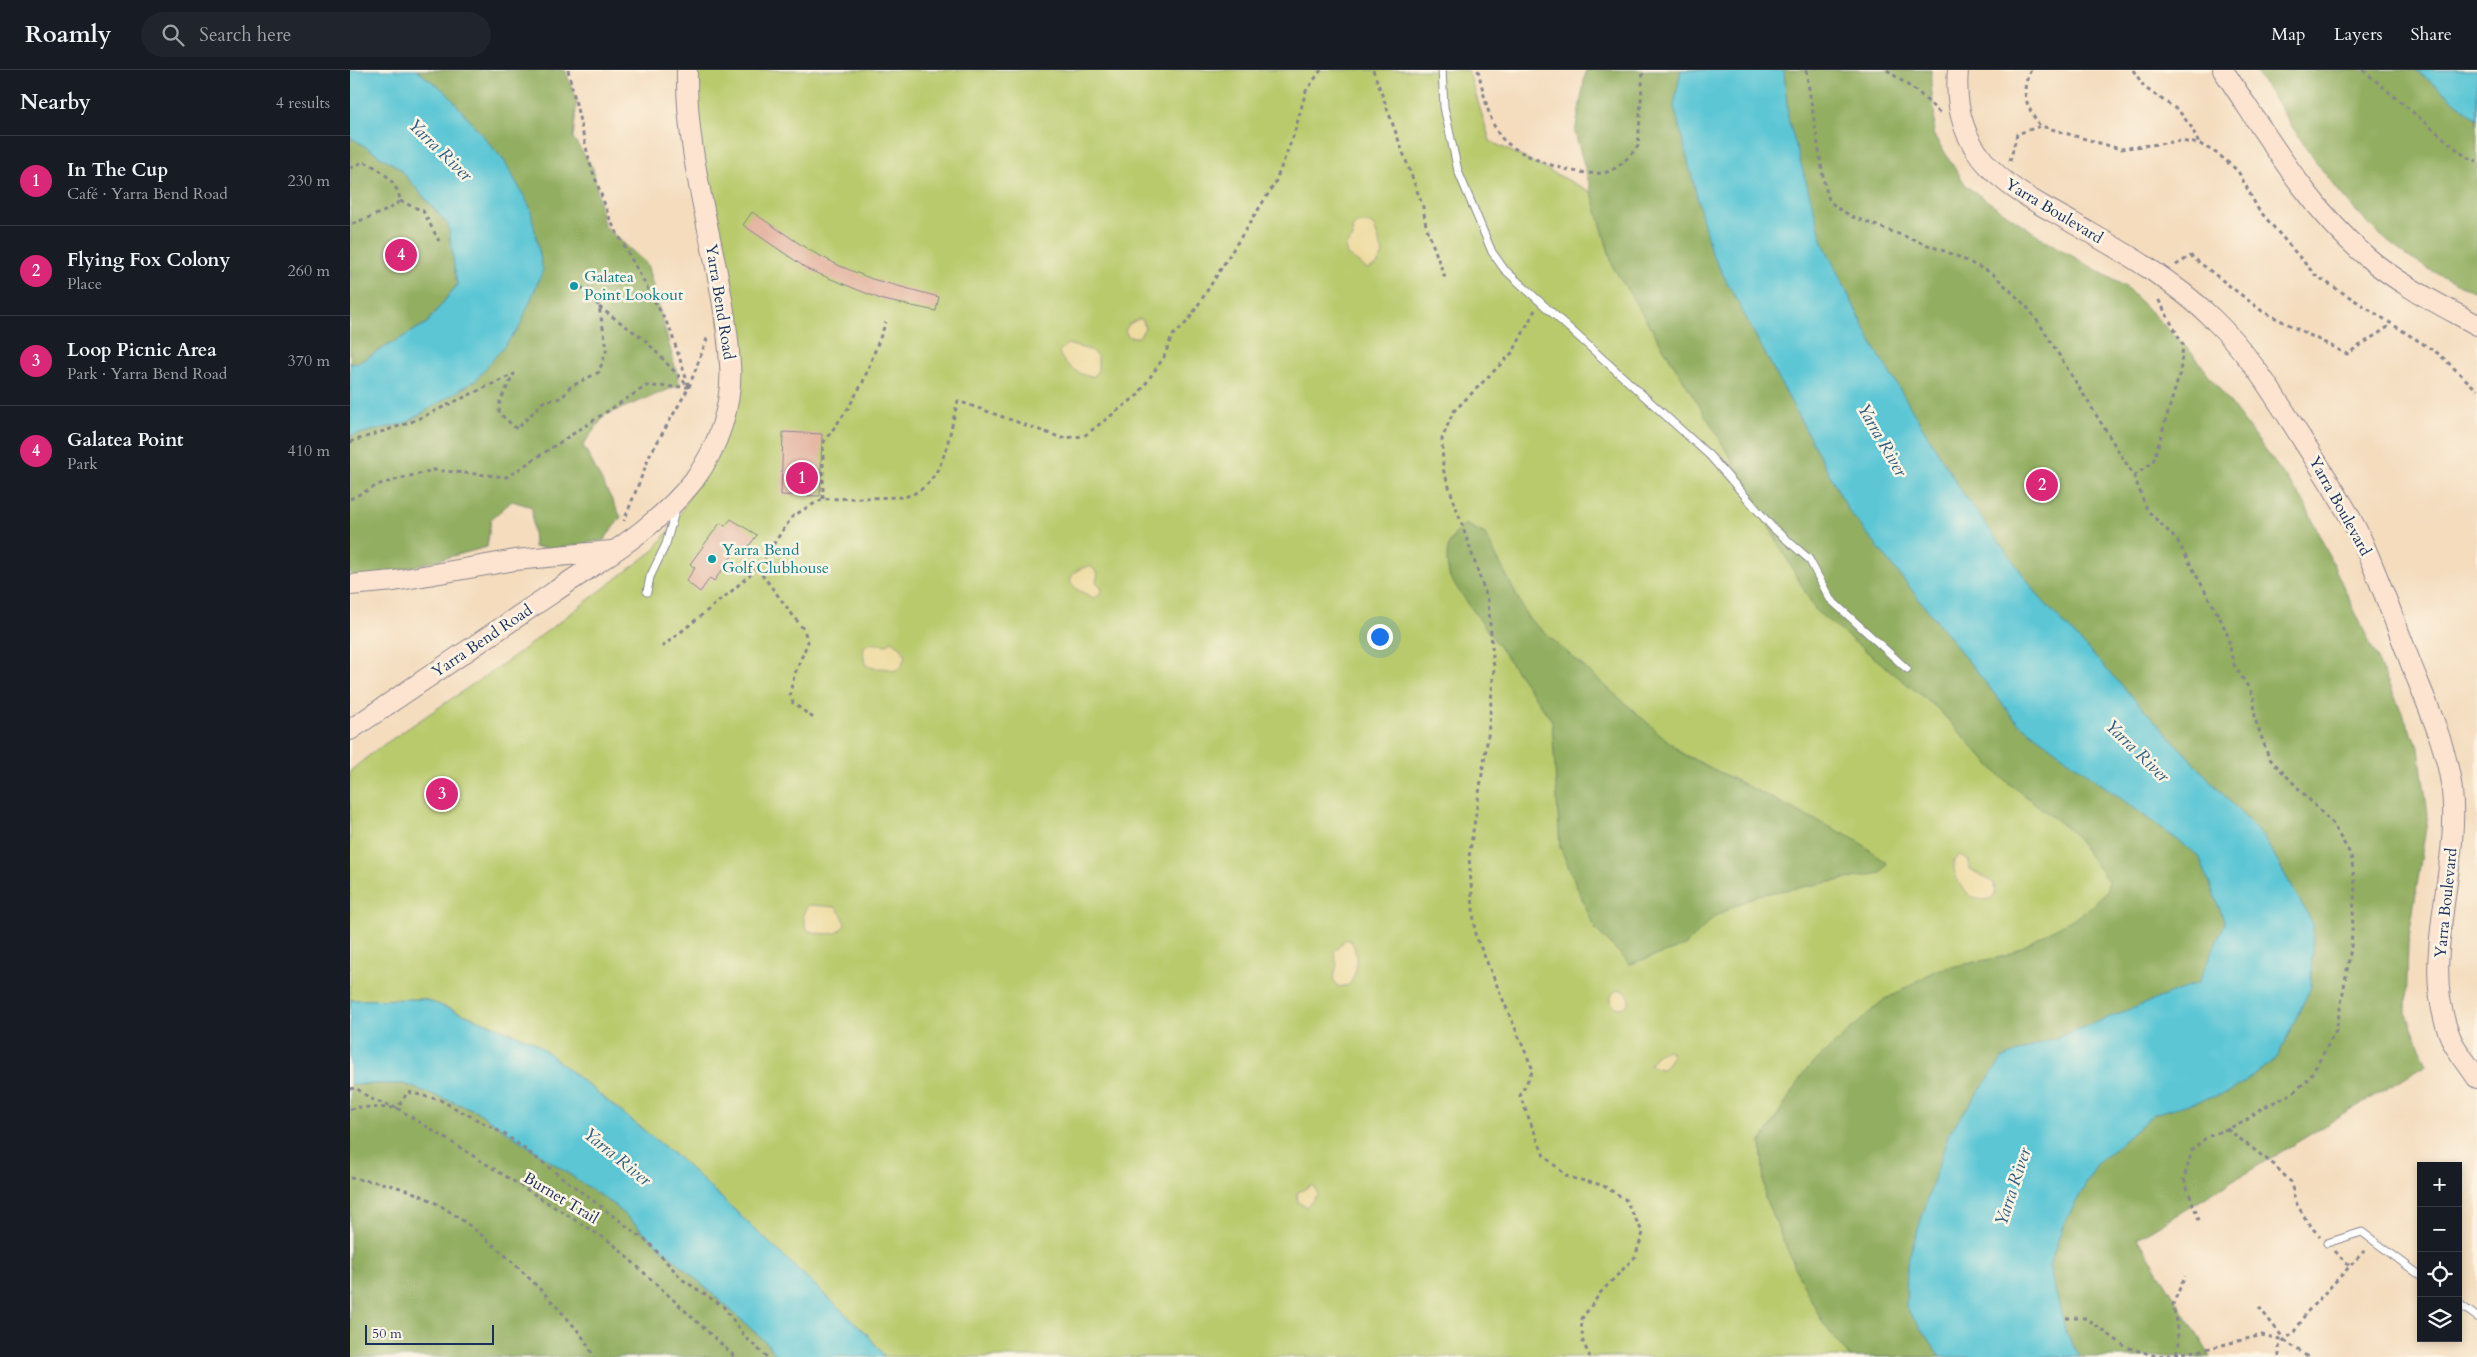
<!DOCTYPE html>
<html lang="en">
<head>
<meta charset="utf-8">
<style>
	body { margin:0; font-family:Cardo,serif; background:#20242c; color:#f1f3f6 }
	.controls { position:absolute; right:15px; bottom:15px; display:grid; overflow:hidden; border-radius:0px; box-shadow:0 2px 8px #0003 }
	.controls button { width:45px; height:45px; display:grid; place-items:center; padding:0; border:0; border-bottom:1px solid #363941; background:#171b24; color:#f1f3f6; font:25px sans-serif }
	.scale { position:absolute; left:15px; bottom:12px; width:129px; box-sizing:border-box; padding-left:5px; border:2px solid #1b2f5e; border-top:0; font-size:14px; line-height:18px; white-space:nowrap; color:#1b2f5e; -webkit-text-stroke:4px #fcf5e5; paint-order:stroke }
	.you { position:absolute; left:1029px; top:566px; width:18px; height:18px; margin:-12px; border:4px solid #fff; border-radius:50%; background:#1a73e8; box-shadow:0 0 0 8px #1a73e833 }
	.badge { display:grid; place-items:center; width:32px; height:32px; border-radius:50%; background:#db2777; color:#fff; font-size:16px; font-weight:700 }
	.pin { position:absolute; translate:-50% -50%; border:2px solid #fff; box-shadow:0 1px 5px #0006 }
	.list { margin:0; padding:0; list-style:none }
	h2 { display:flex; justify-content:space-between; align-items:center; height:65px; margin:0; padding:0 20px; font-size:21px }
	h2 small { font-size:16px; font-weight:400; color:#9ea1a6 }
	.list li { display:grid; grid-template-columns:32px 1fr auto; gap:15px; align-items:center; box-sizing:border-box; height:90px; padding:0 20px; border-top:1px solid #363941 }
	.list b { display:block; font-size:19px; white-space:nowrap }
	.list p { margin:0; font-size:16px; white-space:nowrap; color:#9ea1a6 }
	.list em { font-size:16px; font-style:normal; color:#9ea1a6 }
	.icon { flex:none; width:28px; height:28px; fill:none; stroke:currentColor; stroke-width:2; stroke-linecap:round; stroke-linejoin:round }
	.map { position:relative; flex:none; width:2127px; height:1287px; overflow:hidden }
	header { display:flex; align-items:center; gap:30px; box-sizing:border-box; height:70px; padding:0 25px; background:#171b24; border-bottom:1px solid #363941 }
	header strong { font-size:24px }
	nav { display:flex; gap:28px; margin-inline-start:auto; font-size:18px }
	.search { width:350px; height:45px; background:#20242c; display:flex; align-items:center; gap:12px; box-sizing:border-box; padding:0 18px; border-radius:28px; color:#9ea1a6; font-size:19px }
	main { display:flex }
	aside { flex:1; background:#171b24 }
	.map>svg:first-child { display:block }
	.green { fill:#b9ca6d; stroke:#6a7c66 }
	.forest { fill:#92ae60; stroke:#566e5f }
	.sand { fill:#eeda9e; stroke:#84847e }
	.water { fill:#5bc6d5; stroke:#3b7a9a }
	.building { fill:#e2af9c }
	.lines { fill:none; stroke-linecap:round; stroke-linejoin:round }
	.lane-casing { stroke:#88868e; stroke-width:9 }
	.secondary-casing { stroke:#88868e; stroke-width:22 }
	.path { stroke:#88868e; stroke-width:3; stroke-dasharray:4 4; stroke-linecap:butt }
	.lane { stroke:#fff; stroke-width:7 }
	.secondary { stroke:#fde4d1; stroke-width:20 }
	.culture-dot { fill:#0f9aa8; stroke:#fcf5e5; stroke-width:2 }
	.labels { text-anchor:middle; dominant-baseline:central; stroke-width:5; stroke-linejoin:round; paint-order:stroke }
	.street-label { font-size:16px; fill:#1b2f5e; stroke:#fcf5e5 }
	.culture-label { font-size:16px; fill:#0d838f; stroke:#fcf5e5; text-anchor:start }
	.water-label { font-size:18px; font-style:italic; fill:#2e5c82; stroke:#fcf5e5 }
</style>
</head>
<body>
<header>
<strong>Roamly</strong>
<div class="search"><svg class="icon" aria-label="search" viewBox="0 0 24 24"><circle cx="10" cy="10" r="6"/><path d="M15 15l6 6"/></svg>Search here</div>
<nav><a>Map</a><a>Layers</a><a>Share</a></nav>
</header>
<main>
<aside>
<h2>Nearby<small>4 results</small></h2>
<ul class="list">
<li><span class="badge">1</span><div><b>In The Cup</b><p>Café · Yarra Bend Road</p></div><em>230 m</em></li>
<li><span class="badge">2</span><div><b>Flying Fox Colony</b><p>Place</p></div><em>260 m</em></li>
<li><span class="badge">3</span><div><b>Loop Picnic Area</b><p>Park · Yarra Bend Road</p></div><em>370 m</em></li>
<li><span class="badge">4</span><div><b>Galatea Point</b><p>Park</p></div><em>410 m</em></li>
</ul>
</aside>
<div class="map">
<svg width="2127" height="1287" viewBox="0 0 2127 1287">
	<rect width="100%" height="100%" fill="#fcf5e5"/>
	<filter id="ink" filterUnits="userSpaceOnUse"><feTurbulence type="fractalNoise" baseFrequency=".02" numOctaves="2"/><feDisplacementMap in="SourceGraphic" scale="10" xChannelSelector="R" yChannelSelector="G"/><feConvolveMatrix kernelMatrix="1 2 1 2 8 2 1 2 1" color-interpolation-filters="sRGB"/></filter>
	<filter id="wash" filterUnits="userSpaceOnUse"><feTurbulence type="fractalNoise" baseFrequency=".0096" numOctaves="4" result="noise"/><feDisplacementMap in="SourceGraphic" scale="20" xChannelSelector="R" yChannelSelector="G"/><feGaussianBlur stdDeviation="1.12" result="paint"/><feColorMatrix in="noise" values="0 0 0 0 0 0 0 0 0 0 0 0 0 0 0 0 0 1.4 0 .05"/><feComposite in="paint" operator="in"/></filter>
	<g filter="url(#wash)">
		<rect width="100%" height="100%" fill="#f4dcbd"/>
		<path class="green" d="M337,0H1118L1140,71L1361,182L1849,786L1590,1287H535L517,1264L332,1091L183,971L74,929L0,930V701L26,680L163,587L303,481L326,451L341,423L379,325Z"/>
		<path class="forest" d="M66,0H215L227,31L223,68L243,98L254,156L297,194L330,315L255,345L233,375L271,447L254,470L204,479L184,477L182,437L162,431L141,449L137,477L0,513V366L56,353L126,310L95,21Z
			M1236,0H1581C1579,22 1588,42 1583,64L1617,117L1698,172L1776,217L1844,285L1954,432L2069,679L2078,744L2058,874L2056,942L2077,994L1788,1168L1861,1287H1500L1474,1255L1448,1204L1415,1128L1411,1072L1455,1001L1531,932L1586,900L1656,886L1735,842L1757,821L1758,811L1723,763L1651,707L1587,638L1466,541L1367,364L1263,197L1225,63Z
			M1905,0H2127V223C2101,210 2073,198 2050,181C1988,135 1947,63 1905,0Z
			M0,67L49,98L98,155L107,215L77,253L8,293L0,294Z
			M1115,454L1135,464L1178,548L1333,684L1508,771L1537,793L1531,803L1407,825L1365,846L1335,876L1280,894L1245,859L1210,777L1202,651L1100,508C1094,484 1096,471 1115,454Z
			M0,1014H54L125,1040L263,1134L418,1274L427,1287H0Z"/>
		<path class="sand" d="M1007,153H1017L1024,156L1033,184L1027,195L1017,199L997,185L995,177L1003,168L1002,159Z
			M789,249L793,250L795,258L789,267H779L775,261L779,254Z
			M717,274L740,280L748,287V300L744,306C733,309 711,293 709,282Z
			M740,496L748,503L746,512L752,518L750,524L744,528L728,520L720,512C722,501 730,498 740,496Z
			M542,571L552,578L555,586L551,597L544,601C534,595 524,602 515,594C510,570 517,573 537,575Z
			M1610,785L1619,791L1620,799L1644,813L1645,823L1642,828C1621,837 1601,809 1604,790Z
			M458,835L486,837L493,847L495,855L487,863C476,864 466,865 456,859L453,844Z
			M996,869L1002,872C1008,886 1008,902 999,915L988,917L983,910L987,895L984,882Z
			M1261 929a9 9 0 1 1 18 0a9 9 0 1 1-18 0Z
			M1320,980L1322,987L1313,999L1302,997L1300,994L1308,983Z
			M962,1115L968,1123L956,1137L948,1132L947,1123Z"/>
		<path class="water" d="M0,0H66L95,21L155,92L180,137L193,200L169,258L126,310L56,353L0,366V294L8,293L77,253L107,215L98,155L49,98L0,67Z
			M1331,0H1434L1438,48L1474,175L1524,277L1612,422L1691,529L1914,768L1963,854L1961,917L1927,988L1880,1022L1804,1044L1747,1094L1713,1156L1699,1196L1716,1263L1730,1287H1591L1556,1238L1557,1193L1599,1063L1653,988L1848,913L1875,853L1849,786L1666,651L1499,441L1361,182L1324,36Z
			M2066,0H2127V49Z
			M74,929L183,971L332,1091L517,1264L535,1287H427L418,1274L263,1134L125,1040L54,1014H0V930Z"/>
		<g id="blocks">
			<path class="building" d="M402,142L459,180L490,196L522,209L589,227L586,241L533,230L459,200L393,155Z
				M433,362L472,364L470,426L431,425Z
				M381,449L407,465L393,484L387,479L364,511L360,508L350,522L336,511L345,498L340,494L370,453L375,456Z"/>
		</g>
	</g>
	<g filter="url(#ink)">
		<use href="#blocks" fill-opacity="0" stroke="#88868e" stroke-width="1"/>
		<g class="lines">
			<g class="lane-casing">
				<path id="lane" d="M1092,0L1094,37L1108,101L1142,182L1154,199L1360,386L1423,458L1459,489L1480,529L1557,599
					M297,522L300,507L316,474L326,438
					M1977,1173L2012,1162L2071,1206
					M2108,1233L2127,1247"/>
			</g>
			<g class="secondary-casing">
				<path id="secondary" d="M1608,0C1605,33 1612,65 1634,91C1657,119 1692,135 1723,153C1772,181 1822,209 1863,249C1905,289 1934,342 1966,391C1983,418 2001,446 2014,475C2031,514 2046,554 2061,594C2077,634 2097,677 2102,721C2111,802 2066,896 2103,973C2110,985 2119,996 2127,1008
					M1873,0C1917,65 1957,136 2017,187C2050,215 2089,234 2127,255
					M0,515L44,511L165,490L261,481
					M0,660C67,614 134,569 201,524C250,490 307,458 344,410C368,378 383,334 380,294C374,195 335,100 337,0"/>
			</g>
			<path class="path" d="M218,0L240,94L261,152L320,259L339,317
				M1023,0L1073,137L1076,156L1095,208
				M1128,0C1133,20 1138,49 1150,66C1166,87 1235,111 1260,101C1271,96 1281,85 1288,76L1293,0
				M1456,0L1474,112L1479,130L1487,138L1503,147L1602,184L1642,203L1677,237L1691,256L1784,406L1797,440L1827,470L1872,552L1878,566L1883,593L1904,626L1905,649L1919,688L1982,753L2001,785L2005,815L2001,878L1986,961L1959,1009L1941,1024L1910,1039L1894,1052L1857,1067L1842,1080L1834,1109L1850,1153
				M1537,0L1570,24L1592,45
				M1681,0C1669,22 1677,37 1690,56
				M1783,0L1795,18L1829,41L1842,58L1849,74
				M2013,0L2116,87L2127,91
				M1660,91L1667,64L1691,56L1770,79L1830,71L1850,74L1868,84L1888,101L1908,139L1965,205L2089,284L2127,320
				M0,98L13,92C29,96 49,114 50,131C39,142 15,148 0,155
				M50,131L73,141L89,171
				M1826,195L1841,186L1912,241L1997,284L2041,255
				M249,237L295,270L337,315
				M1185,240L1163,282L1103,342L1092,369L1093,399L1138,531L1144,598L1138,666L1119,787L1125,864L1183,1000L1170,1026L1194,1086L1218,1107L1252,1115L1275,1129L1293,1163L1285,1187L1251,1222L1231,1250L1233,1272L1240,1287
				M339,317L358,266
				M0,372L59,353L164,304L150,331L149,343L167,359L193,332L212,328L220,317L249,302L257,278L249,237L240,220L224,216
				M1784,406L1803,392L1830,303L1833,275L1807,227
				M0,429L30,414L83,400L157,407L296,316L339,317L300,385L274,451
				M473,429V373L497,340L513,312L536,252
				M407,498L454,560L458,572L445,603L440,622L443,633L466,650
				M312,577L383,520L407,498L442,447L456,438L473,429L554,427C596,417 598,364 608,331L712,368L734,366L788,325L814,287L822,266L838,251L925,113L944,64L956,21L971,0
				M0,1019L6,1018L21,1029L47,1038L58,1022L90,1030L156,1065L299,1173L333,1210L373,1236L396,1268L417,1287
				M0,1040L6,1037L47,1038L262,1173L385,1287
				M1877,1059L1923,1094L1941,1112L1945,1131L1960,1156L1970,1166
				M0,1108C24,1111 51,1116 74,1127C124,1150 192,1218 228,1261C235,1269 239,1278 244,1287
				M1985,1181L2000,1197
				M1909,1237L1934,1269
				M1716,1248H1736L1776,1277L1806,1286L1848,1281L1912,1265L1934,1270L1958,1287
				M1826,1283L1829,1273L1823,1234L1835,1206
				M1929,1287V1277L1934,1270L1945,1262L1956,1243L2016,1179"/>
			<use href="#lane" class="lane"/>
			<use href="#secondary" class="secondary"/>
		</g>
	</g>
	<g class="culture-dot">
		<circle cx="224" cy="216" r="5"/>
		<circle cx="362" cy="489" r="5"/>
	</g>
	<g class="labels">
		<g class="street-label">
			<text transform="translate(1704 141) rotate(31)">Yarra Boulevard</text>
			<text transform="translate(370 232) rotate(81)">Yarra Bend Road</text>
			<text transform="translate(1990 436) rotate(61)">Yarra Boulevard</text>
			<text transform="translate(132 571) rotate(-34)">Yarra Bend Road</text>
			<text transform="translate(2096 833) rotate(-84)">Yarra Boulevard</text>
			<text transform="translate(211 1128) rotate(31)">Burnet Trail</text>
		</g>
		<g class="culture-label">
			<text x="234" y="207">Galatea<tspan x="234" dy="18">Point Lookout</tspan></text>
			<text x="372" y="480">Yarra Bend<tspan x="372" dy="18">Golf Clubhouse</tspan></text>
		</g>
		<g class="water-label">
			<text transform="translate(90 80) rotate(44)">Yarra River</text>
			<text transform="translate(1532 370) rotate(60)">Yarra River</text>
			<text transform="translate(1787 681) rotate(44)">Yarra River</text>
			<text transform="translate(267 1087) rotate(39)">Yarra River</text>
			<text transform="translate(1663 1117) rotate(-72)">Yarra River</text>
		</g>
	</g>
</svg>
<div class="controls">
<button>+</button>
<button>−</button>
<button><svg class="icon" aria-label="locate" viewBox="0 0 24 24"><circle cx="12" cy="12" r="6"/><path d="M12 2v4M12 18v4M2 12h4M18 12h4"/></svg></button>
<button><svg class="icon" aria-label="layers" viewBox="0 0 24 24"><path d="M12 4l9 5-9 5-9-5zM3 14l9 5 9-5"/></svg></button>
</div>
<div class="scale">50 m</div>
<div class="you"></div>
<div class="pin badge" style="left:452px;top:408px">1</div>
<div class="pin badge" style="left:1692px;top:415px">2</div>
<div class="pin badge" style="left:92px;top:724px">3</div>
<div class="pin badge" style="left:51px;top:185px">4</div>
</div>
</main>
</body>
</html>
